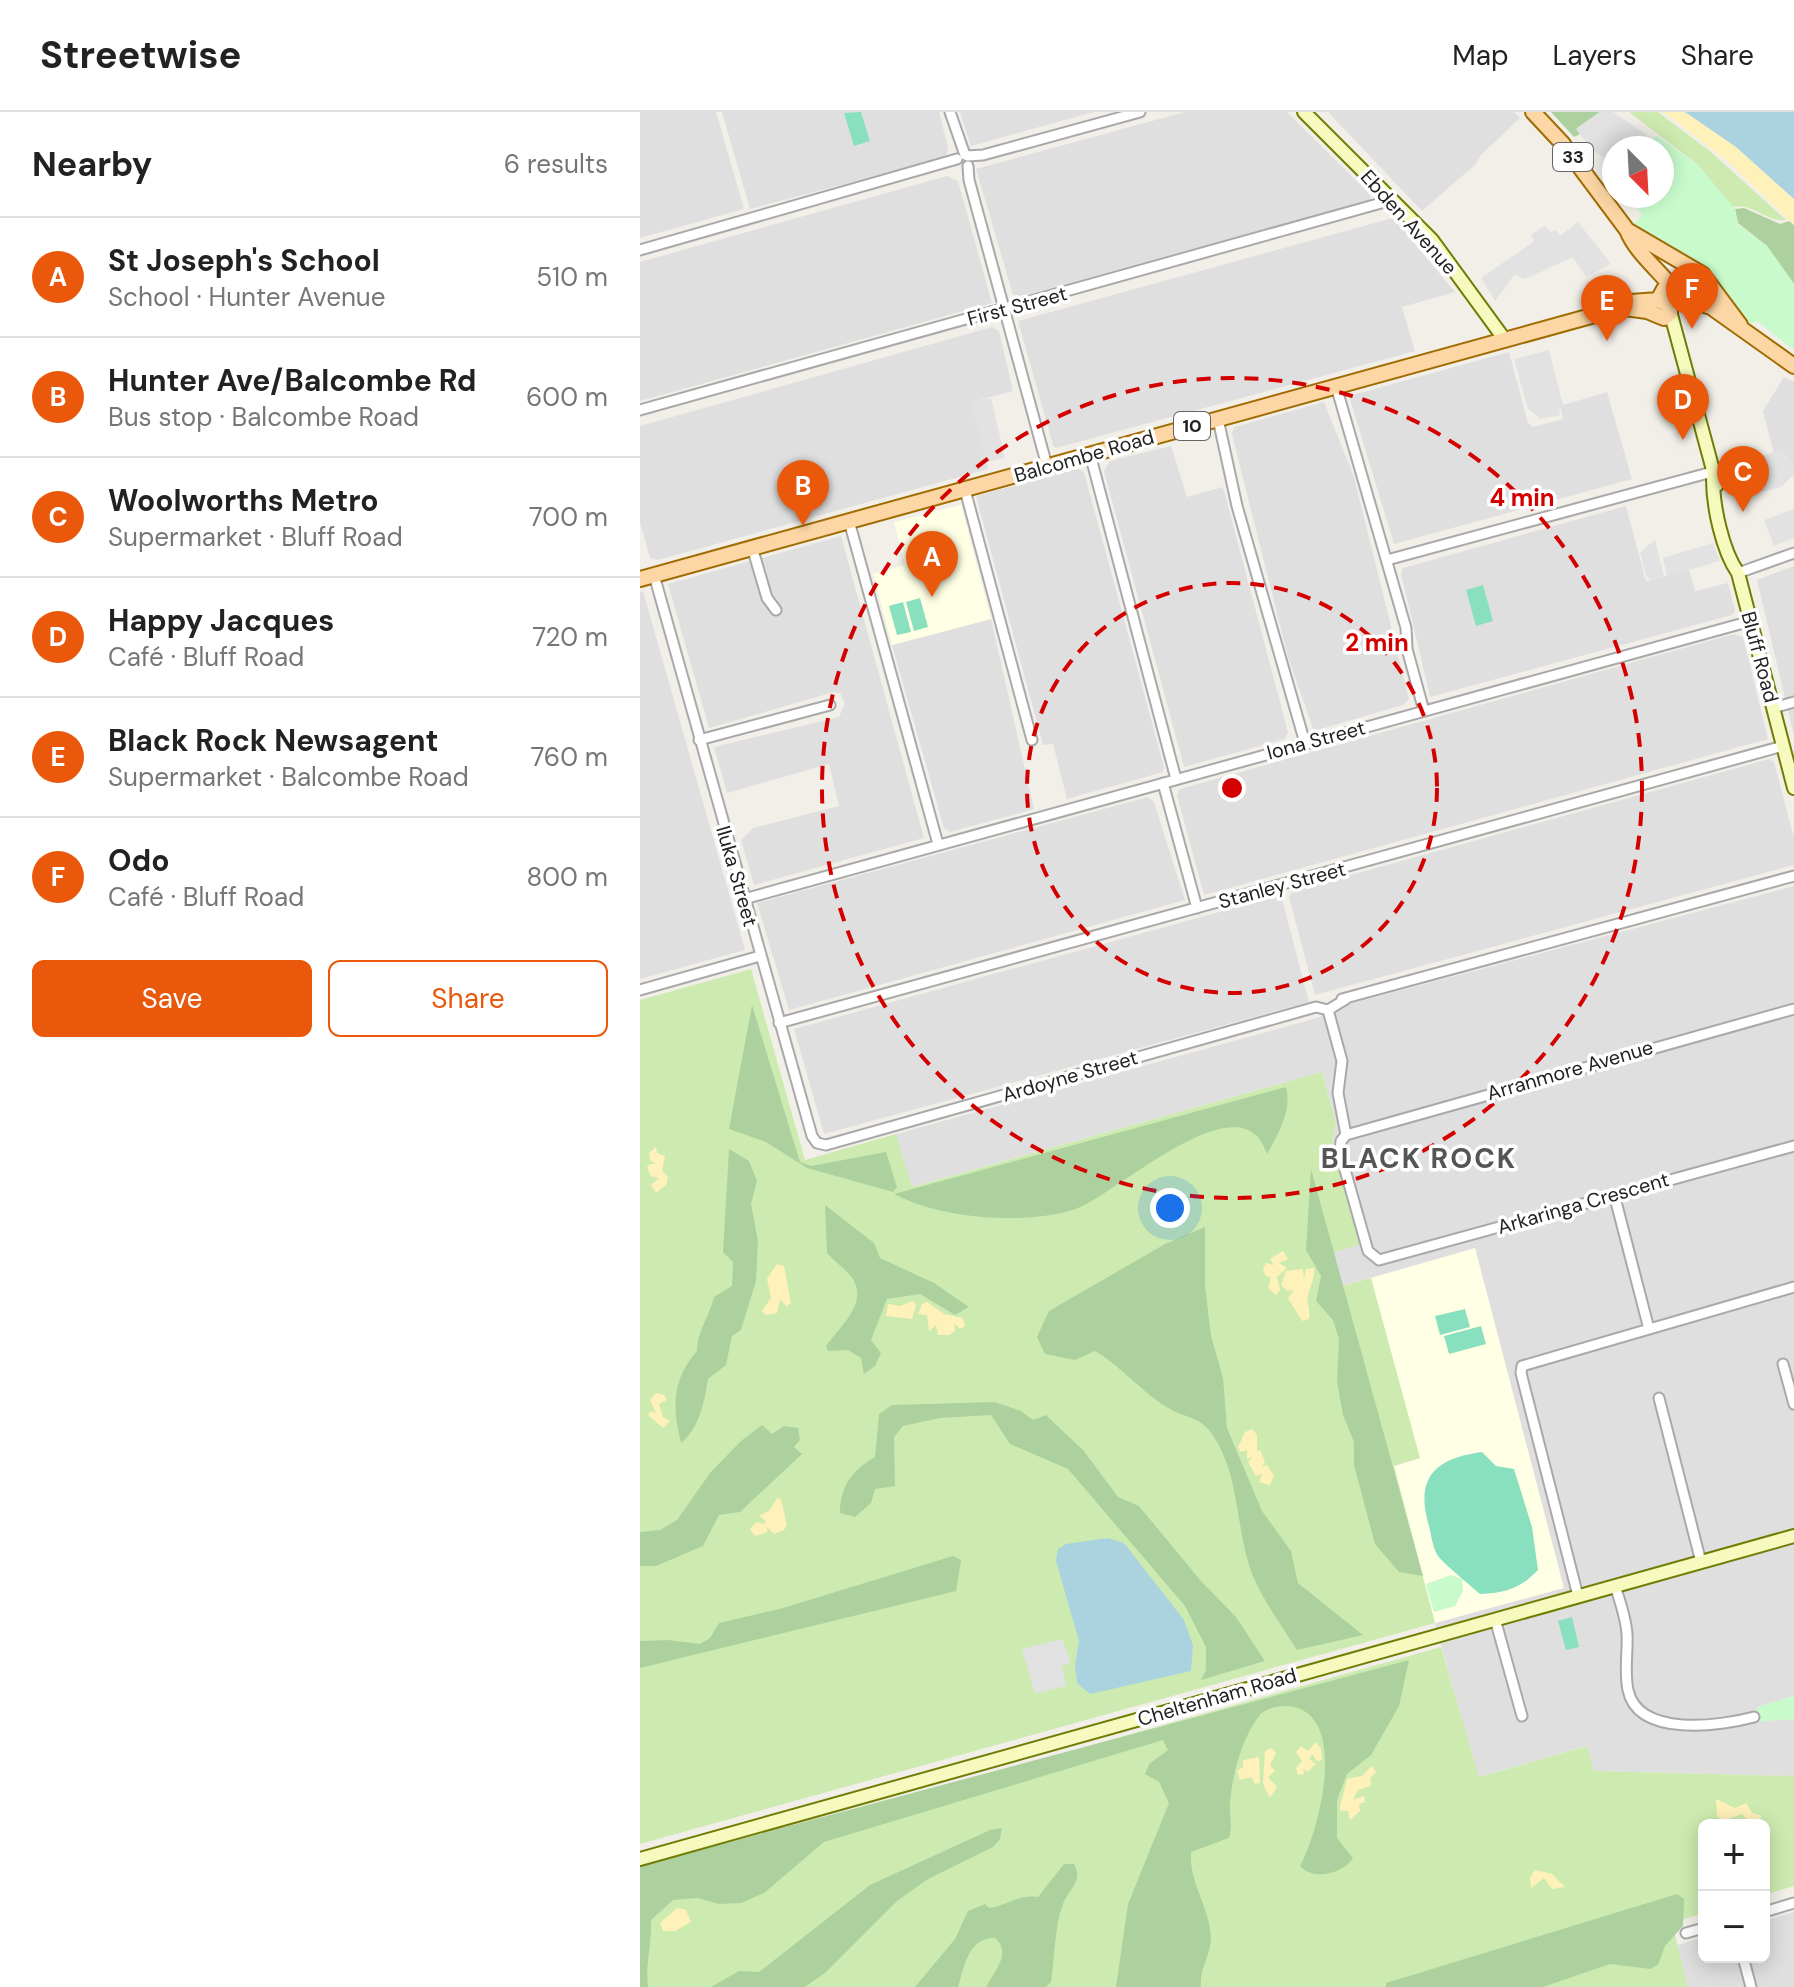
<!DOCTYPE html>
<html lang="en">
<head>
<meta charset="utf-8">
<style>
	body { margin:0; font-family:"DM Sans",sans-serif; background:#f2f2f2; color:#222 }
	.controls { position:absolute; right:24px; bottom:24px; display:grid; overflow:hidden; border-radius:12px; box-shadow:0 4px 20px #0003 }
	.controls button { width:72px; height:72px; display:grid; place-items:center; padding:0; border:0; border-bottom:2px solid #e0e0e0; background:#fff; color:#222; font:40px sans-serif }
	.compass { position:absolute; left:962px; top:24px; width:72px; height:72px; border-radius:50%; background:#fff; box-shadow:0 4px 20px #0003; rotate:156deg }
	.you { position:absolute; left:530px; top:1096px; width:28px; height:28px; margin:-20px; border:6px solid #fff; border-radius:50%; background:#1a73e8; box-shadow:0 0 0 12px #1a73e833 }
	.badge { display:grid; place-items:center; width:52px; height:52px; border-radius:50%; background:#ea580c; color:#fff; font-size:26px; font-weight:700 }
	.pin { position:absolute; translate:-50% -66px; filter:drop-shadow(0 2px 4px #0008) }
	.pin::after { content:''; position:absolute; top:42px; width:28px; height:24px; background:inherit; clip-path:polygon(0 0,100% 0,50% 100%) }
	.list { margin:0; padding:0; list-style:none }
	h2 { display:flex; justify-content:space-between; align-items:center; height:104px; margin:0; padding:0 32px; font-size:34px }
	h2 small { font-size:26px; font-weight:400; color:#767676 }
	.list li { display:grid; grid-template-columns:52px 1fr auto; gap:24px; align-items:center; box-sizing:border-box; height:120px; padding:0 32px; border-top:2px solid #e0e0e0 }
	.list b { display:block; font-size:30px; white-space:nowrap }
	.list p { margin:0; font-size:26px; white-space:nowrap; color:#767676 }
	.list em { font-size:26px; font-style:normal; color:#767676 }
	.actions { display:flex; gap:16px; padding:24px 32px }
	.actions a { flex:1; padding:18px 0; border:2px solid #ea580c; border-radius:12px; text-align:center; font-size:28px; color:#ea580c }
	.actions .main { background:#ea580c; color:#fff }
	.map { position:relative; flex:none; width:1154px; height:1875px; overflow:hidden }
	header { display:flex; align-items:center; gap:48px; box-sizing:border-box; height:112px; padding:0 40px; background:#fff; border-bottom:2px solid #e0e0e0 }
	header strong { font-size:38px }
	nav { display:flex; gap:44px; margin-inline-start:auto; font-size:28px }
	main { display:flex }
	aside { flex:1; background:#fff }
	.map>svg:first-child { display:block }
	.residential { fill:#e0dfdf }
	.education { fill:#ffffe5 }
	.grass { fill:#cdebb0 }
	.forest { fill:#add19e }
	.sand { fill:#fff1ba }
	.park { fill:#c8facc }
	.pitch { fill:#88e0be }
	.parking { fill:#e2e2e2 }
	.water { fill:#aad3df }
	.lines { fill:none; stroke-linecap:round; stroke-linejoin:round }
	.street-casing { stroke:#a9a9a9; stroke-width:13 }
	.secondary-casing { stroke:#707d05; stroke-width:16 }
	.primary-casing { stroke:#a06b00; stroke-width:18 }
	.street { stroke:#fff; stroke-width:9 }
	.secondary { stroke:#f7fabf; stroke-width:12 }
	.primary { stroke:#fcd6a4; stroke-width:14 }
	.ring { fill:none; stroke:#d40000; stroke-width:4; stroke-dasharray:14 10 }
	.labels { text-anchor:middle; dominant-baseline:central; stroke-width:7; stroke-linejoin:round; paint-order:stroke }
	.shield { fill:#fff; stroke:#646464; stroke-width:2 }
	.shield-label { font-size:18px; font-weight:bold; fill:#222 }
	.street-label { font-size:20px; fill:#222; stroke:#fff }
	.district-label { font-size:28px; font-weight:bold; letter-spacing:2px; fill:#555; stroke:#fff }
	.centre { fill:#d40000; stroke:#fff; stroke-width:4 }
	.ring-label { font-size:24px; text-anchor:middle; font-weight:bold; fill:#d40000; stroke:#fff; stroke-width:7; stroke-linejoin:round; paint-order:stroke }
</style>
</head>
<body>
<header>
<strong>Streetwise</strong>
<nav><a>Map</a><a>Layers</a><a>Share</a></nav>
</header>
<main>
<aside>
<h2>Nearby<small>6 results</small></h2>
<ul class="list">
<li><span class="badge">A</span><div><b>St Joseph's School</b><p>School · Hunter Avenue</p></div><em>510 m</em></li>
<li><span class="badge">B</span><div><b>Hunter Ave/Balcombe Rd</b><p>Bus stop · Balcombe Road</p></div><em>600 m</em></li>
<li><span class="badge">C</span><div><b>Woolworths Metro</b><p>Supermarket · Bluff Road</p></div><em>700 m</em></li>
<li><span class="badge">D</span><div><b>Happy Jacques</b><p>Café · Bluff Road</p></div><em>720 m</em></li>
<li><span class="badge">E</span><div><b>Black Rock Newsagent</b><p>Supermarket · Balcombe Road</p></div><em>760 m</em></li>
<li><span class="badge">F</span><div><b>Odo</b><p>Café · Bluff Road</p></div><em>800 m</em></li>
</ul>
<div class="actions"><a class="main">Save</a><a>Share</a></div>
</aside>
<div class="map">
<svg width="1154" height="1875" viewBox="0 0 1154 1875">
	<rect width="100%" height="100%" fill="#f2efe9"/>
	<path class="residential" d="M0,0H76L104,97L0,126Z
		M82,0H299L308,36L306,45L110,97Z
		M320,0H454L331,34Z
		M545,0H647L731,83L730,88L374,186L336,57Z
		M688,0H874L880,6L840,44L836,52L782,99Z
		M307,64L318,69L352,191L0,289V150Z
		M753,106L815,180L762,195L775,239L416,336L413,333L378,209Z
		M352,215L359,219L373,279L332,290L348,357L18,448L10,446L0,410V314Z
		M869,240L888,311L893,315L923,307L920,294L967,280L992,367L754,432L709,284Z
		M1144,265L1154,270V354L1142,338L1134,342L1123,299Z
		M684,290L714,365L769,587L763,593L674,619L648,545L592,322L594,315Z
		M531,334L547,385L583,375L648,620L645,627L544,655L464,359L470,349Z
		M438,357L444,360L524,655L523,660L427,687L413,632L403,633L336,384Z
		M986,394L1006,469L1049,458L1055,479L1088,471L1095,499L1092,503L790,585L761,461L763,456Z
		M201,424L284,726L114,773L101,728L113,716L199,694L189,652L87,681L74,635L199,605L205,591L200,581L194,580L69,616L28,472Z
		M1154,454V624L1117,468Z
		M3,479L105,838L0,867V480Z
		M351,507L394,697L310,720L304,716L252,533Z
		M1094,522L1103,525L1128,627L564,783L537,683L540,677Z
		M1129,647L1134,650L1154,726V753L675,883L649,785L653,779Z
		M508,685L514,690L545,788L149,898L117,791Z
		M1154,774V1584L1117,1595L1115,1609L1154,1607V1664L954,1659L946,1634L838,1665L795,1511L923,1476L835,1137L701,1174L693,1141L721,1132L692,1032L696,1011L682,960L271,1075L256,1022L677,906L706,893Z
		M641,783L669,890L184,1022L154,917Z
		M1154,1800V1875H1048L1037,1833L1064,1825V1845H1124V1809Z"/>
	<path class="education" d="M321,393L351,507L252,533L233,462L265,453L254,410Z
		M835,1136L924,1476L795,1511L754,1354L779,1346L731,1166Z"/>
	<path class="grass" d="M989,0H1018L1071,40L1146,108C1127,111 1113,90 1093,95L1057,52Z
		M111,857L165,1048L256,1022L272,1075L682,960L696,1011L692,1032L721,1132L693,1141L702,1174L731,1166L780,1346L754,1354L795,1511L0,1732V888Z
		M801,1535L839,1665L947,1634L954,1659L1154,1664V1774L1124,1783V1713H1064V1801L1032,1811L1048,1875H0V1760Z"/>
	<path class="forest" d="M911,0H960L937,16L940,22L934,25Z
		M1104,96L1140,112L1149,109L1154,113V172L1127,134L1098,111L1095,97Z
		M112,893L160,1050L171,1054L246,1040L257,1075L253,1080L167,1056L126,1030L89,1017Z
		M646,975C652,998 639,1021 627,1042C602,962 475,1085 433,1098C382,1113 302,1107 254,1082Z
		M89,1037L109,1049L117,1069L111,1092L118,1129L116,1169L101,1218L92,1224L86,1253L68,1267C64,1291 60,1315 41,1331C32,1296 32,1267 57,1239C57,1220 69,1205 74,1185L92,1174L93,1150L83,1140Z
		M671,1057L783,1464L759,1460L735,1432L714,1353V1330L703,1303L697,1270L699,1227L693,1208L676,1189L681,1164L666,1138Z
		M185,1093L234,1131L240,1146L294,1171L329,1195L315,1203L280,1182L247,1187L231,1228L241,1241L235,1254L224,1262L221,1246L208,1238L188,1239L186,1234C201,1213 231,1189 210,1163C203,1155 194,1149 187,1141Z
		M565,1115V1174L571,1224L583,1266L587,1316L622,1399L651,1439L658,1471L723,1523L657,1538C642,1514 624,1490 613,1464C594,1417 602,1361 569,1318C559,1307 551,1306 538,1301C508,1288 484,1256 455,1239L435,1248L405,1242L397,1225L409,1199L525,1132Z
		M355,1290L381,1299L393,1308L406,1303L444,1339L478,1385L499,1394L561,1469L596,1505L625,1549L561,1568L566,1558V1535L545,1494L428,1357L370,1332L351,1303L300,1306L263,1314L254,1325L255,1374L235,1377L231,1391L215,1405L200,1401C200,1373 213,1358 235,1345L239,1302L252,1293Z
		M122,1313L132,1322L144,1314L158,1316L160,1328L154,1335L162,1342L100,1400L79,1403L63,1434L16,1454H0V1420L20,1418L37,1408L70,1361L101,1329Z
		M313,1444L321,1448L316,1479L0,1556V1529L28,1528L60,1532L70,1526L79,1511L143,1496Z
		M769,1548L759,1594L731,1643L707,1662L697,1688V1726L713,1746C703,1762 673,1769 660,1754C679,1720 711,1598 647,1594C638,1594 625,1596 619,1604C602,1626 592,1663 590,1691C589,1704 593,1712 589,1726L551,1740C549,1772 570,1795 571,1826C571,1842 559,1858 561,1875H476L488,1792L529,1691L519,1670L505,1662L509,1652L528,1638L523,1628L184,1730L124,1781L101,1791L79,1792L57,1786L33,1788L11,1808C12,1832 5,1852 8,1875H0V1754Z
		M362,1716L360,1727L353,1735L288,1767L257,1789L186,1860L165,1875H71L99,1859L119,1860L230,1773L350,1718Z
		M424,1752H434C444,1769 429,1777 423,1792C414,1815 415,1846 411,1870L406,1875H346C355,1858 372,1841 355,1826C328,1826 325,1853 318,1875H275L315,1827L328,1799L345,1792L349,1796C369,1793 378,1782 398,1785Z
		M1037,1782L1044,1787L1043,1814L1025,1834L1018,1853L1010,1857L970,1852L903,1875H746V1871Z"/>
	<path class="sand" d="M1023,0H1045L1096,35L1154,87V113L1086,48Z
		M16,1035L17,1041L25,1044L22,1058L28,1066L26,1073L16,1081L11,1073L19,1066L11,1064L7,1055L10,1052H16L10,1048L9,1041Z
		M643,1139L648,1147L639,1151L647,1156L637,1165L640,1178L636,1183L628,1176L631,1166L625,1163L623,1157L626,1151L634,1153L630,1147Z
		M137,1152L144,1154L151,1191L146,1194L140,1187L137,1201L125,1203L122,1199L131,1186L127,1167Z
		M674,1156C675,1167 670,1174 668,1184C666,1192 671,1199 669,1207L662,1209L648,1186L654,1178L647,1179L641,1173L646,1159L663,1157L664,1167L666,1157Z
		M273,1189L276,1193L272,1207L246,1204L248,1192L260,1194Z
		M287,1190L304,1202L323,1206L325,1214L320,1217L314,1211L315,1219L309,1223H298L296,1213L289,1219L287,1203L278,1202L282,1192Z
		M16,1281L24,1283L27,1288L19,1292L23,1305L30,1309L23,1316L8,1303L11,1299L16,1301L10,1288Z
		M612,1317L617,1323V1339L620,1338L625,1350L622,1355L627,1353L634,1364L630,1373L619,1370L622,1362L616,1364L608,1350L613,1345L607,1347V1338L601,1340L598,1335L605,1320Z
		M137,1386L141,1387L147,1413L144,1418L134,1422L127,1415V1420L115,1424L110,1417L117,1410L124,1412L126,1409L119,1404L130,1398Z
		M676,1630L681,1637L682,1648L677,1649L672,1642L669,1647L676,1652L667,1660L663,1656L664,1662L658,1663L656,1656L662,1649L656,1640L661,1634L668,1639Z
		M631,1636L636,1641L630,1653L635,1659L628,1665L637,1675L630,1686L623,1672L625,1639Z
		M619,1645L620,1671L615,1672L611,1665L600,1668L597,1659L603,1655V1648Z
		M732,1654L736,1660L730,1666L731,1674L718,1678L713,1688L724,1684L725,1690L719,1692L720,1699L710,1708L708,1699L700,1698V1695L707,1667L722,1664Z
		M1076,1687L1095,1696L1106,1691L1112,1701L1122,1704L1113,1713L1102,1702L1083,1709L1077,1704Z
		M895,1758L912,1762L925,1775L912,1777L904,1766L891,1776L890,1766Z
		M37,1796L46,1798L51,1810L35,1819H23L20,1811Z"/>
	<path class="park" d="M1017,24L1057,52L1095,97L1098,112L1127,134L1154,172V238L1117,209L1110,212L1066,157L1008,126L993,112L1002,103L986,84H1022V36H1000Z
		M811,1463L822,1467L823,1479L815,1494L794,1500L786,1472Z
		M1154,1584V1607L1115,1610L1117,1595Z"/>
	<path class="pitch" d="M221,0L230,29L214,34L204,1Z
		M300,427L311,464L295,469L284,431Z
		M843,473L853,509L836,514L826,478Z
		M280,486L288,515L274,519L266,490Z
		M263,490L271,520L257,523L249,494Z
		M825,1197L830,1215L800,1223L795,1204Z
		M841,1214L846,1232L809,1242L804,1224Z
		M842,1340L856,1354L874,1357L892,1415L898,1458C880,1477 865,1481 840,1482C830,1473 805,1453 798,1444C793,1437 791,1422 789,1414C774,1364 797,1346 842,1340Z
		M932,1505L939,1535L926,1538L918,1509Z"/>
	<path class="parking" d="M960,0H973L1007,23L993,36H974V52L954,40L936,17Z
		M938,110L971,152L946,165L933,145L885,167L874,163L855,189L841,166L892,131L894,128L891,123L904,114L911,120L916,118L920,124Z
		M909,238L923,293L919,297L920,303L901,307L888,297L874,247Z
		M351,286L365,346L346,350L331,290Z
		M1142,338L1154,354V362L1141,375L1096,386L1086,355Z
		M1154,397V426L1134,434L1124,408Z
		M1015,428L1024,464L1011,468L1006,464L1000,440Z
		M1073,431L1080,449L1027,464L1023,446Z
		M422,1527L431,1551L422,1554L426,1574L395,1582L382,1537Z"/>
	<path class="water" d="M1045,0H1154V87L1096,35Z
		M468,1426L484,1431L544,1508L553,1533L551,1559L450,1582L437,1571L435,1553L439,1529L416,1449L418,1437L426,1432Z"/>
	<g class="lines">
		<g class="street-casing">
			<path id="street" d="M310,0L325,43
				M327,44L343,43L500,0
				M328,54L329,68L407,354
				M0,138L317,47
				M696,274L766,516L767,537L784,599
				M0,298L752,88
				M578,307L597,394L665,631
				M450,342L536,667
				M325,378L392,628
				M209,409L298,732
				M112,435L127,486L136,498
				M747,448L1072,360
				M1098,461L1154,441
				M14,463L172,1024L177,1031L186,1033L676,895L688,898L706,887
				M1133,596L1154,590
				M59,628L190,593
				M523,671L557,796
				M104,787L1111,509
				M0,878L120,844
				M702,887L1154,764
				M688,898L702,949L698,981L706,1023L701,1029L700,1040L728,1139L739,1148L1154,1034
				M139,911L1143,634
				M706,1023L1154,897
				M974,1082L1009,1217
				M1143,1252L1154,1292
				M1019,1286L1061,1450
				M975,1474C980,1489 986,1506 987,1522C988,1540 984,1560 988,1578C998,1626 1081,1614 1114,1605
				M938,1484L881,1261L882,1254L1154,1175
				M855,1507L882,1604
				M1124,1800L1154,1791
				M1046,1821L1064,1816
				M1103,1845L1111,1875"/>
		</g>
		<g class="secondary-casing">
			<path id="secondary" d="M664,0L792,128L865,228
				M1030,199L1077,373
				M1073,367C1073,394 1082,438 1098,461L1154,676
				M0,1747L1154,1424"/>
		</g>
		<g class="primary-casing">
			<path id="primary" d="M893,0L922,31L987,118C998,145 1025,162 1039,185L1071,195L1154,254
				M987,118L1062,162L1100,213
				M985,196L1007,199L1024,206L1030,201V193L1018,188
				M0,467L980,196L991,190L1018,188L1024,177L1035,175"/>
		</g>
		<use href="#street" class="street"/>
		<use href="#secondary" class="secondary"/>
		<use href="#primary" class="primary"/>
	</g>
	<g class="ring">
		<circle cx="592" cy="676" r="205"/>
		<circle cx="592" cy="676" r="410"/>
	</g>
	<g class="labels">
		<g class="shield">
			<rect x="913" y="31" width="40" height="28" rx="6"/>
			<rect x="534" y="300" width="36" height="28" rx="6"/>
		</g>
		<g class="shield-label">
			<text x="933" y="45">33</text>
			<text x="552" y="314">10</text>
		</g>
		<g class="street-label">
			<text transform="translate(769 110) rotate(48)">Ebden Avenue</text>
			<text transform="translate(377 194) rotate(-15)">First Street</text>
			<text transform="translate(444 344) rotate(-16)">Balcombe Road</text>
			<text transform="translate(1120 545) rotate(75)">Bluff Road</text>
			<text transform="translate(676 628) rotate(-15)">Iona Street</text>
			<text transform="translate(97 764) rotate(74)">Iluka Street</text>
			<text transform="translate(642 773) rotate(-15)">Stanley Street</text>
			<text transform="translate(930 958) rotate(-16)">Arranmore Avenue</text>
			<text transform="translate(430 964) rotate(-16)">Ardoyne Street</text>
			<text transform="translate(943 1091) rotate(-16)">Arkaringa Crescent</text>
			<text transform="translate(577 1585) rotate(-16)">Cheltenham Road</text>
		</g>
		<g class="district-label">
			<text x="779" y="1046">BLACK ROCK</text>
		</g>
	</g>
	<circle cx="592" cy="676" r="12" class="centre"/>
	<g class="ring-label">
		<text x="882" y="394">4 min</text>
		<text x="737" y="539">2 min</text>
	</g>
</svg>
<div class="controls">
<button>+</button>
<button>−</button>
</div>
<svg class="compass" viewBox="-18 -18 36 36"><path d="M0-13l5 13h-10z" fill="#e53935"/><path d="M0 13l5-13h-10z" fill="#767676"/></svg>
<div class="you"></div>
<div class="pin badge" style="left:292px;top:485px">A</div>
<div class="pin badge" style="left:163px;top:414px">B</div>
<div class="pin badge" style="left:1103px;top:400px">C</div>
<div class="pin badge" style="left:1043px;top:328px">D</div>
<div class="pin badge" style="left:967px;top:229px">E</div>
<div class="pin badge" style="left:1052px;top:217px">F</div>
</div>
</main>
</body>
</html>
